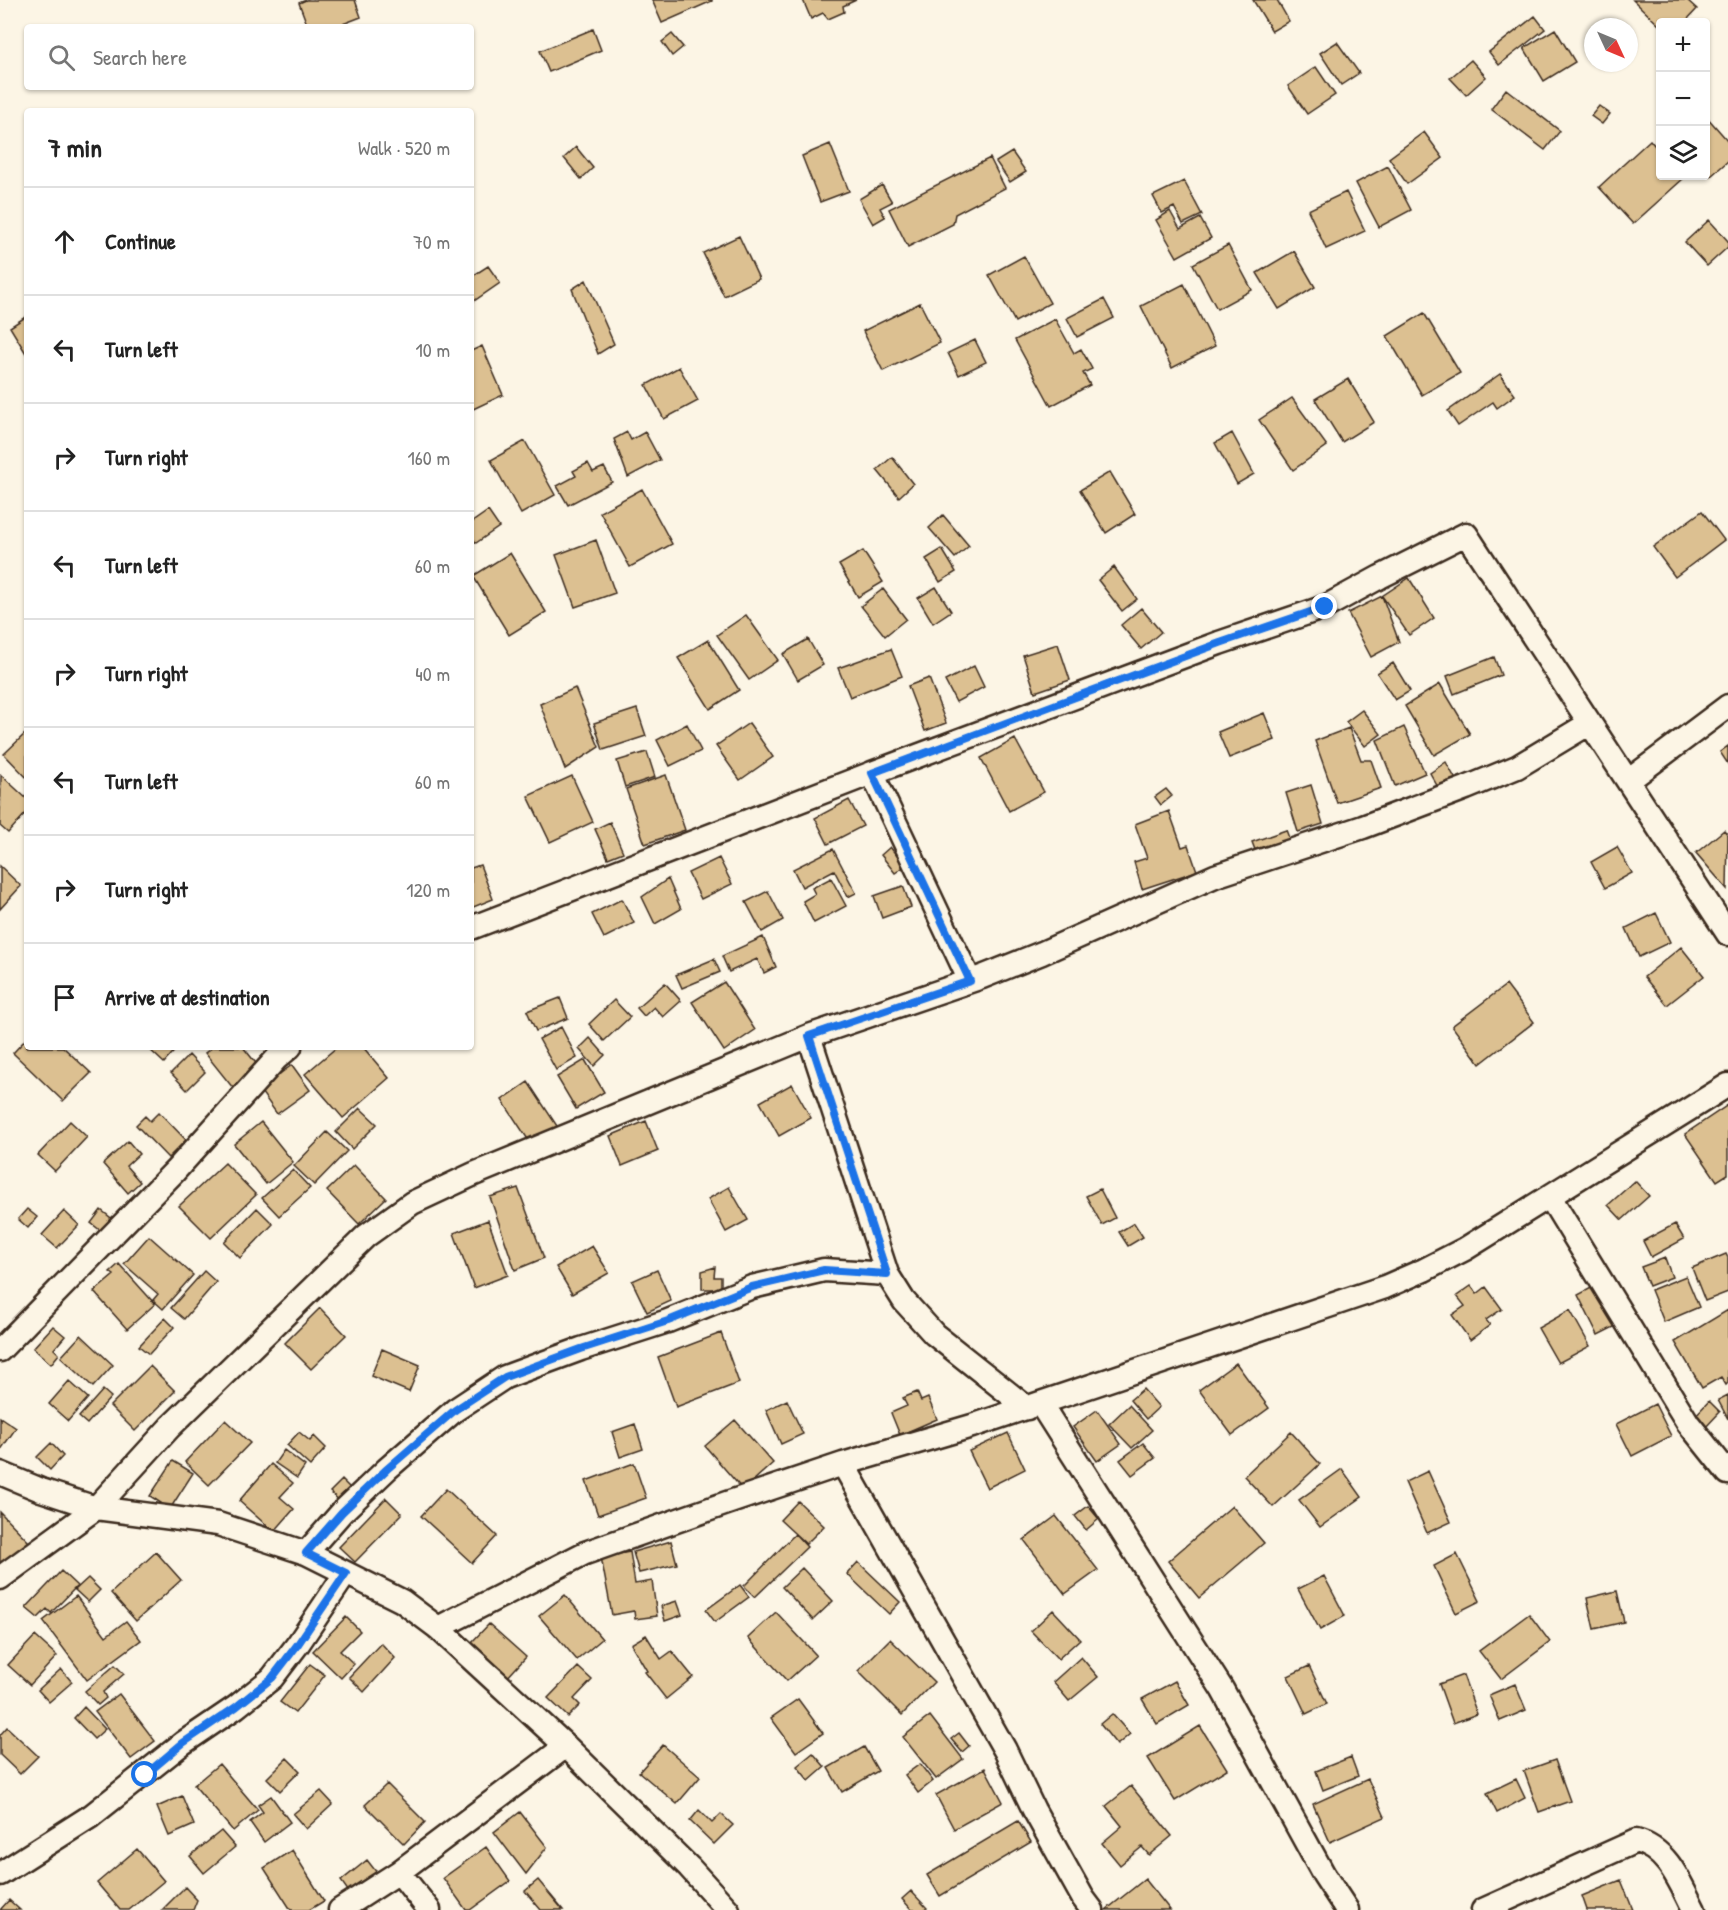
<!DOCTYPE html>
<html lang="en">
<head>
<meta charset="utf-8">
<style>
	body { margin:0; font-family:"Patrick Hand",sans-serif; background:#f2f2f2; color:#222 }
	.controls { position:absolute; right:18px; top:18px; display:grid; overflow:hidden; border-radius:6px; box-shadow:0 2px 4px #0004 }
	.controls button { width:54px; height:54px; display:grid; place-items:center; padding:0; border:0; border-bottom:2px solid #e0e0e0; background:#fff; color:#222; font:30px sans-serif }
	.compass { position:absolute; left:1584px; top:18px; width:54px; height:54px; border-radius:50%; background:#fff; box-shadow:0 2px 4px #0004; rotate:134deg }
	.stop { position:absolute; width:18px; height:18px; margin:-14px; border:4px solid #1a73e8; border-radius:50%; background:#fff }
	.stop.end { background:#1a73e8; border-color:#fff; box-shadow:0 2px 6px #0008 }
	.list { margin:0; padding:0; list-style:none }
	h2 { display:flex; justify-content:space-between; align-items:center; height:78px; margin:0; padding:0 24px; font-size:26px }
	h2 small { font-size:20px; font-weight:400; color:#767676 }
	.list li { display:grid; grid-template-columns:39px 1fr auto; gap:18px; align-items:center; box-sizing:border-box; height:108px; padding:0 24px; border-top:2px solid #e0e0e0 }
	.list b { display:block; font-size:22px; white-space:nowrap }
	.list em { font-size:20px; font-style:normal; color:#767676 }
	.icon { flex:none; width:33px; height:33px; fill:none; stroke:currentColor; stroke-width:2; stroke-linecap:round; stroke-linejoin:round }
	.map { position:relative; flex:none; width:1728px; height:1910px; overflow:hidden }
	.search { position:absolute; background:#fff; box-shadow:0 2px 4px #0004; left:24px; top:24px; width:450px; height:66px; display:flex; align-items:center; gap:15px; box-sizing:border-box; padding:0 21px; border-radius:6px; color:#767676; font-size:22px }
	.panel { position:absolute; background:#fff; box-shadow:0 2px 4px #0004; left:24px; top:108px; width:450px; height:942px; border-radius:6px }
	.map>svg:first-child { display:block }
	.building { fill:#dcc091; stroke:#3b2a1e; stroke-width:1.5 }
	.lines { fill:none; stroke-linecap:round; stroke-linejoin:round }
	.street-casing { stroke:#3b2a1e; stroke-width:27 }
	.street { stroke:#fcf5e5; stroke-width:22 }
	.route { stroke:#1a73e8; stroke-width:8 }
</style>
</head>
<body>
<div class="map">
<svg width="1728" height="1910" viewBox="0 0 1728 1910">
	<rect width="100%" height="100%" fill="#fcf5e5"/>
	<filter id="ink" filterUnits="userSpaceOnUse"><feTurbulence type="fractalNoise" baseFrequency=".0167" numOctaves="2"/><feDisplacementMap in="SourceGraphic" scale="12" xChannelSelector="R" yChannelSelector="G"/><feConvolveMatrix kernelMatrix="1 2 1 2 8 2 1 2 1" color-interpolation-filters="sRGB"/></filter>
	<g filter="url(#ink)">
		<path class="building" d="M306,0H355L361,17L335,27H308L299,3Z
			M652,0H712V1L662,23Z
			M803,0H856L843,6L844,12L828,19L823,13L811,19Z
			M1253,0H1277L1289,21L1272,31Z
			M1633,0H1687L1697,9L1685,22H1660V26Z
			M1535,16L1545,29L1499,65L1489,52Z
			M593,29L601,50L549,72L540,51Z
			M1555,29L1575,62L1544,81L1524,48Z
			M672,34L683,47L672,56L662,42Z
			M1337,42L1359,73L1341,85L1320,53Z
			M1471,60L1486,77L1466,95L1450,78Z
			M1316,67L1335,95L1307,114L1288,86Z
			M1506,89L1560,131L1545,150L1491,109Z
			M1599,106L1610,114L1602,124L1591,116Z
			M1706,116L1728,141V161L1711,176L1706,171Z
			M1424,132L1443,158L1407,184L1389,158Z
			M1650,140L1660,152V176H1682L1684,178L1633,224L1599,187Z
			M830,144L849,191L820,202L802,156Z
			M576,147L593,168L581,179L564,158Z
			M1012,152L1026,172L1010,182L996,162Z
			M990,158L1005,188L955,214L953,224L908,247L889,209Z
			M1388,166L1411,210L1379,227L1356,183Z
			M1184,181L1202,215L1183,224L1174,207L1162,213L1153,196Z
			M882,185L892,202L880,208L885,217L873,224L859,199Z
			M1346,192L1365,231L1326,249L1308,210Z
			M1170,211L1180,229L1200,218L1211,238L1177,257L1156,220Z
			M1709,220L1728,241V247L1707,266L1685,242Z
			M739,236L759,279L724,296L703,253Z
			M1228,245L1252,290L1217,309L1193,264Z
			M1294,251L1315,287L1279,309L1257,273Z
			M1024,256L1050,303L1015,322L989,275Z
			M488,266L500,283L471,303V277Z
			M586,280L614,344L598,354L572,289Z
			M1184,284L1215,346L1172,368L1141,306Z
			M1104,299L1114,318L1077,337L1067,318Z
			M920,303L940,343L883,371L863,331Z
			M1424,313L1460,373L1422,395L1387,336Z
			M27,316V355L10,327Z
			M1055,319L1074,353L1081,349L1092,369L1083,373L1090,385L1051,406L1015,340Z
			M975,340L986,362L959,375L948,353Z
			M482,346L503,395L471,410V351Z
			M679,367L698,401L664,419L646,385Z
			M1500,374L1515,395L1497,408L1493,402L1458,426L1448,411Z
			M1348,379L1374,422L1342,442L1315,399Z
			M1292,398L1327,446L1293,470L1259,420Z
			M627,432L631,440L645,432L660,460L628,477L614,439Z
			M1232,433L1254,474L1237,484L1215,443Z
			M525,441L555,495L521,514L491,460Z
			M892,457L913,484L899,497L877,470Z
			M588,463L593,472L604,467L612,482L568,505L557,486L576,476L573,471Z
			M1110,472L1135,514L1106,533L1080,490Z
			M642,489L672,544L630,567L600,512Z
			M488,511L499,527L476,543L471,536V523Z
			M1702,511L1724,540L1675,577L1653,547Z
			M943,515L969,546L955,558L929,528Z
			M596,540L615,593L575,607L556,555Z
			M942,549L956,572L940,582L926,559Z
			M863,551L883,582L858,597L839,565Z
			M510,553L546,612L509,635L473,576Z
			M1114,567L1137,599L1122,611L1098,580Z
			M1409,578L1434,618L1409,635L1382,596Z
			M936,587L951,611L933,623L918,598Z
			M883,589L906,619L885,636L861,606Z
			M1382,596L1399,642L1371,657L1348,613Z
			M1141,608L1161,632L1141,649L1121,625Z
			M746,615L778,660L749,680L717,635Z
			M808,639L823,665L798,680L783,654Z
			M708,640L739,690L710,709L678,658Z
			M1058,644L1070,680L1035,692L1023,655Z
			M891,649L902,676L850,697L838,668Z
			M1494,657L1501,675L1454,694L1447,676Z
			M1393,663L1410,691L1395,700L1377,673Z
			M974,666L984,687L956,702L945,681Z
			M929,678L946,723L925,731L908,686Z
			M1440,684L1470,734L1434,755L1405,706Z
			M575,688L599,747L565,769L540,704Z
			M637,709L646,736L603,750L594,723Z
			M1362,710L1381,734L1365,746L1346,722Z
			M1264,713L1275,740L1229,758L1218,732Z
			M749,723L773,757L740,780L716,746Z
			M687,724L701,751L670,766L657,740Z
			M1404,727L1425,773L1395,786L1377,740Z
			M1349,728L1361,760H1371L1381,788L1337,803L1315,741Z
			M27,732V778L4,754Z
			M1015,739L1044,792L1009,811L981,758Z
			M1728,746V764L1720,752Z
			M647,752L655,777L625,787L617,761Z
			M1446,762L1456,780L1439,789L1430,773Z
			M1,775L27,799V812L8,833L0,826Z
			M666,775L685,830L645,844L626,789Z
			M572,776L593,822L550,842L528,796Z
			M1311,785L1323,824L1298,832L1286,793Z
			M1166,789L1172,796L1161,805L1155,797Z
			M849,800L863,826L828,844L815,818Z
			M1169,811L1182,847L1188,845L1197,871L1142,889L1134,862L1147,858L1135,824Z
			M610,822L623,852L608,858L595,829Z
			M1286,830L1291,843L1257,855L1252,842Z
			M1724,830L1728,835L1727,889L1696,853Z
			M890,847L905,866L895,873L881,855Z
			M1617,847L1632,873L1605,888L1591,862Z
			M833,849L856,893L848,897L834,870L802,887L793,869Z
			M719,858L732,884L701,899L688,873Z
			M480,865L493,899L471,908V868Z
			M0,866L21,886L0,909Z
			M831,878L846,906L814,923L803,901L815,894L812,888Z
			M668,879L681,909L655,924L642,897Z
			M903,886L911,907L882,918L874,896Z
			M768,891L783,920L762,932L746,902Z
			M622,899L634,923L604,938L592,914Z
			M1656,913L1670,942L1639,957L1626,928Z
			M763,937L776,967L764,973L757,959L729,972L722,956Z
			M1681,947L1704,976L1667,1005L1644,977Z
			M714,959L720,972L682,988L676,975Z
			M724,982L755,1030L724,1051L692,1002Z
			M665,983L681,1001L663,1017L654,1007L644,1016L637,1008Z
			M1506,985L1534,1022L1480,1064L1452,1026Z
			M560,998L568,1018L536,1031L527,1011Z
			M614,1000L630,1017L604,1041L589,1024Z
			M561,1027L577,1058L556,1070L539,1039Z
			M27,1038V1047H63L91,1073L63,1101L13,1053Z
			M590,1038L605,1055L594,1066L579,1049Z
			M147,1047H178L164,1063Z
			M213,1047H243L259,1067L233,1088L205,1053Z
			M337,1047H363L389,1078L343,1118L305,1074Z
			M189,1055L205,1072L187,1090L171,1073Z
			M585,1060L604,1092L576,1109L557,1077Z
			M292,1065L310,1090L277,1114L259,1089Z
			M528,1082L557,1126L531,1144L502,1100Z
			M792,1084L811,1118L779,1136L760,1102Z
			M1728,1105V1174L1717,1181L1685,1134Z
			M360,1108L377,1124L352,1149L336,1132Z
			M159,1112L186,1140L168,1158L136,1125L145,1116L150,1121Z
			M70,1121L87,1137L55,1171L38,1155Z
			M646,1121L658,1151L622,1166L610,1136Z
			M261,1122L293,1162L266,1184L234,1144Z
			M327,1132L347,1151L314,1185L294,1166Z
			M128,1141L139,1154L126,1166L140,1182L128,1193L103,1164Z
			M225,1163L256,1195L211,1238L179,1206Z
			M354,1165L386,1198L359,1224L327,1191Z
			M293,1170L310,1188L279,1216L262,1198Z
			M1635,1181L1649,1196L1622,1220L1608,1205Z
			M729,1187L748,1220L726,1232L708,1199Z
			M518,1188L544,1258L515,1270L490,1197Z
			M1100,1189L1115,1218L1102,1225L1086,1196Z
			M257,1208L273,1224L240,1258L224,1242Z
			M27,1209L37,1217L28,1228L18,1219Z
			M101,1210L111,1218L101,1231L91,1223Z
			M64,1211L79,1225L57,1248L42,1235Z
			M488,1220L508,1275L474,1288L454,1233Z
			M1134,1223L1143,1237L1128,1246L1119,1232Z
			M1675,1224L1684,1239L1651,1257L1643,1241Z
			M149,1236L193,1275L163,1309L153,1300L158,1294L124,1264Z
			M592,1246L609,1273L572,1294L556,1267Z
			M1726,1254L1728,1258V1292L1705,1301L1692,1268Z
			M1665,1258L1672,1277L1649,1286L1641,1267Z
			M119,1264L155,1304L127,1329L94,1292L114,1275L110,1272Z
			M715,1267L714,1277H721V1289H702V1271Z
			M657,1270L671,1301L647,1312L632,1281Z
			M204,1271L216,1282L184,1319L171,1308Z
			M1686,1276L1699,1307L1664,1322L1651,1290Z
			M1471,1286L1477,1294L1486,1287L1502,1309L1486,1320L1490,1325L1470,1340L1452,1315L1465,1306L1457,1296Z
			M1595,1286L1616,1326L1598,1335L1578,1295Z
			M320,1308L346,1335L311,1369L285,1343Z
			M1570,1310L1590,1346L1558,1363L1538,1328Z
			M1728,1310V1383L1726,1385L1721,1377L1702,1388L1675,1342Z
			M165,1318L174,1327L149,1354L139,1346Z
			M53,1326L65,1336L54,1349L59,1354L51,1364L33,1348Z
			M721,1333L739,1383L676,1407L658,1357Z
			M81,1335L113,1365L93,1387L61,1357Z
			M382,1349L420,1365L409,1392L371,1376Z
			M1236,1363L1269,1408L1232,1435L1199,1390Z
			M150,1366L175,1391L135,1431L110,1406Z
			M69,1381L88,1398L68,1421L49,1404Z
			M1143,1389L1159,1407L1146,1419L1130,1400Z
			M103,1390L111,1397L87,1424L79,1417Z
			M917,1392L921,1401L928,1398L937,1419L900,1435L891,1413L907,1406L903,1398Z
			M1728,1395V1419L1718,1400Z
			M787,1400L803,1434L781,1444L766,1410Z
			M1709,1401L1720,1412L1705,1428L1694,1417Z
			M1655,1404L1671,1436L1632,1456L1616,1424Z
			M1129,1405L1152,1430L1132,1448L1109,1424Z
			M1097,1410L1121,1444L1097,1461L1073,1427Z
			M0,1417L16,1428L0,1451Z
			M225,1420L250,1443L209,1485L185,1462Z
			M735,1420L773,1463L743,1490L705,1446Z
			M635,1424L643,1449L620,1457L612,1432Z
			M299,1432L310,1441L314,1436L326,1448L310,1466L287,1445Z
			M1291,1432L1320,1464L1273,1507L1244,1476Z
			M1008,1433L1025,1469L987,1488L969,1451Z
			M51,1443L63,1456L50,1470L37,1457Z
			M1143,1443L1155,1458L1132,1475L1120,1460Z
			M284,1450L305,1466L297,1478L275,1463Z
			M173,1461L193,1473L170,1509L150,1496Z
			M634,1463L646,1498L598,1515L586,1481Z
			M271,1464L293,1483L280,1497L294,1509L274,1532L239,1501Z
			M1342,1469L1362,1497L1320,1527L1299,1500Z
			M1428,1471L1451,1522L1427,1533L1405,1482Z
			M342,1480L354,1492L343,1504L330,1492Z
			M446,1489L497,1536L472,1563L421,1516Z
			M386,1498L402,1514L355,1562L339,1547Z
			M798,1501L824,1526L806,1544L780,1520Z
			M1088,1506L1099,1519L1086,1530L1075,1516Z
			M1232,1506L1264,1543L1199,1598L1168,1561Z
			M0,1512L30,1543L4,1567L0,1564Z
			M1056,1516L1098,1570L1065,1594L1024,1540Z
			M795,1534L807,1547L755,1597L744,1586Z
			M671,1541L677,1564L639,1573L633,1552Z
			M156,1552L181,1580L136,1621L111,1593Z
			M630,1552L635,1584L652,1581L657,1616L635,1619L634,1611L612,1615L601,1557Z
			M1457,1554L1480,1601L1456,1613L1434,1566Z
			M858,1562L900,1602L889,1614L847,1574Z
			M802,1568L833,1601L813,1620L782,1587Z
			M61,1571L77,1586L51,1613L47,1609L38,1618L26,1608Z
			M1324,1576L1345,1616L1320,1630L1298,1589Z
			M88,1578L100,1590L88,1602L75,1590Z
			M740,1585L749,1597L715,1622L706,1610Z
			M1617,1591L1624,1622L1594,1629L1587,1598Z
			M565,1595L602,1639L577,1660L539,1616Z
			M76,1596L106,1636L126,1621L141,1640L87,1680L43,1621Z
			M677,1601L682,1615L665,1621L661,1606Z
			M1053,1610L1080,1639L1058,1659L1031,1631Z
			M776,1612L816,1655L787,1681L748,1638Z
			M1529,1614L1550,1642L1501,1679L1479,1651Z
			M346,1617L360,1631L340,1651L354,1664L341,1678L313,1651Z
			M489,1624L526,1657L506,1679L469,1645Z
			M646,1635L661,1659L672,1651L693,1677L666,1699L645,1672L647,1671L631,1644Z
			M35,1636L57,1656L30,1685L8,1665Z
			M890,1639L934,1682L902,1715L858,1671Z
			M381,1643L395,1658L364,1692L349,1677Z
			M1081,1657L1098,1677L1069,1701L1053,1682Z
			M310,1664L325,1675L295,1713L280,1702Z
			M115,1665L124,1674L103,1692L106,1698L98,1705L85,1691Z
			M1309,1666L1327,1704L1306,1714L1288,1676Z
			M578,1667L592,1680L574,1699L580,1705L568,1717L548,1698Z
			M61,1669L72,1682L49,1702L38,1690Z
			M1463,1675L1477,1714L1453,1723L1439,1684Z
			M1175,1681L1189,1705L1157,1724L1142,1699Z
			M1515,1684L1526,1710L1500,1721L1489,1695Z
			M119,1694L155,1741L131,1759L95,1712Z
			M798,1699L823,1733L796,1752L771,1718Z
			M84,1707L105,1729L94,1739L74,1718Z
			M1112,1714L1130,1734L1117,1745L1100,1724Z
			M930,1716L963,1759L936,1779L903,1737Z
			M1200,1726L1227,1769L1175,1801L1148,1758Z
			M7,1727L38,1756L20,1774L0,1755V1735Z
			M959,1733L969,1746L962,1752L951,1739Z
			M663,1745L700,1777L677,1804L639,1772Z
			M864,1747L878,1771L842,1792L828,1768Z
			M813,1753L825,1767L809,1781L797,1766Z
			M1351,1757L1358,1776L1323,1790L1316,1771Z
			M287,1758L300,1771L280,1791L267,1778Z
			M1555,1760L1570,1801L1539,1812L1524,1771Z
			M219,1764L258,1810L233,1831L194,1785Z
			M920,1764L933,1781L918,1793L905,1775Z
			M985,1768L1003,1802L954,1829L936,1795Z
			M1368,1779L1385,1817L1330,1842L1313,1804Z
			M1516,1779L1525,1798L1497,1813L1487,1793Z
			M387,1784L425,1822L404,1844L365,1805Z
			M1131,1786L1172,1836L1149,1855L1142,1847L1120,1865L1102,1843L1122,1826L1106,1806Z
			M321,1791L333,1804L306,1829L293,1814Z
			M182,1796L194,1825L169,1836L157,1807Z
			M271,1796L290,1822L264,1842L250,1822L263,1812L258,1805Z
			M699,1810L712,1823L721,1814L733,1825L714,1844L690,1821Z
			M520,1812L547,1847L526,1874L494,1832Z
			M1018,1821L1031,1842L940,1896L927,1875Z
			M221,1831L235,1847L204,1873L190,1856Z
			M486,1847L510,1881L470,1910H466L443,1878Z
			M137,1849L164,1881L129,1910H120L97,1883Z
			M292,1850L324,1901L309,1910H291L264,1868Z
			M367,1860L378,1874L351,1895L341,1881Z
			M1145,1879L1170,1910H1106Z
			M538,1880L563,1910H541L525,1891Z
			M1621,1880L1633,1910H1587L1582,1896Z
			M185,1887L197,1900L193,1910H162Z
			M911,1891L927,1908L924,1910H912L902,1899Z
			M9,1900L20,1910H0Z"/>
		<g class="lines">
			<g class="street-casing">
				<path id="street" d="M872,773L1219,643L1325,607L1380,577L1466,534L1728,934
					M1628,781L1728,706
					M471,928L872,773L970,981
					M809,1036L887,1274L904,1301L934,1334L1027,1408
					M1550,1197L1688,1423L1728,1473
					M0,1350L175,1171L277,1058L290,1047
					M1040,1403L1222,1689L1324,1875L1347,1910
					M843,1464L1005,1750L1034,1810L1083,1898L1092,1910
					M0,1473L41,1490L96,1508L218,1524L306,1553L402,1601L438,1628L566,1746L689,1867L728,1910
					M306,1553L342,1512L387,1469L455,1410L505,1377L581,1349L668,1321L752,1287L824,1270L887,1274
					M0,1578L96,1508L170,1427L366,1236L412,1203L474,1174L809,1036L982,977L1042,953L1215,876L1363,827L1466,788L1517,767L1590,723
					M438,1628L585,1553L727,1503L843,1464L972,1426L1385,1287L1424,1270L1465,1249L1728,1085
					M399,1872L429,1910
					M0,1874L91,1816L183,1743L236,1707L272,1678L298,1644L346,1573
					M340,1910L399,1872L566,1746
					M1483,1910L1636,1841C1668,1849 1680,1883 1694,1910"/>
			</g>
			<use href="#street" class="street"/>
		</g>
	</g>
	<g class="lines" filter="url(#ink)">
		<path class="route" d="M145,1775L183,1743L236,1707L272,1678L298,1644L346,1573L306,1553L342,1512L387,1469L455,1410L505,1377L581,1349L668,1321L752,1287L824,1270L887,1274L809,1036L970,981L872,773L1220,643L1325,607"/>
	</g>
</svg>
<div class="controls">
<button>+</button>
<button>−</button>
<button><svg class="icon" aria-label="layers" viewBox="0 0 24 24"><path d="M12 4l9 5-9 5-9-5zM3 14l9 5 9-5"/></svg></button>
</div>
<svg class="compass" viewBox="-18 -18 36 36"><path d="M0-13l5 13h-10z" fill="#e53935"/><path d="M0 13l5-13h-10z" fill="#767676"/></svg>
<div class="stop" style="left:145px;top:1775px"></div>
<div class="stop end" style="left:1325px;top:607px"></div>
<div class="search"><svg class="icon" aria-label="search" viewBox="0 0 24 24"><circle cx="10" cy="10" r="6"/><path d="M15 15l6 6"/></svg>Search here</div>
<section class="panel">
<h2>7 min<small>Walk · 520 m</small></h2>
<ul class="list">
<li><svg class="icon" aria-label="ahead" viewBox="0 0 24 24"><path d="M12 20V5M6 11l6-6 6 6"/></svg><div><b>Continue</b></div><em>70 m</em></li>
<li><svg class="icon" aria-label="left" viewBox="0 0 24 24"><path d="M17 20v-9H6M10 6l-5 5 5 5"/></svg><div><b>Turn left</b></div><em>10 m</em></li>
<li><svg class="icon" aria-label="right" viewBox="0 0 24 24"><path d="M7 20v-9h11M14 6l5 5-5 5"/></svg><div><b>Turn right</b></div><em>160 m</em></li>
<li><svg class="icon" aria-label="left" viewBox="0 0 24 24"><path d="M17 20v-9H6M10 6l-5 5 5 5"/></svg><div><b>Turn left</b></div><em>60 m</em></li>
<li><svg class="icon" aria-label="right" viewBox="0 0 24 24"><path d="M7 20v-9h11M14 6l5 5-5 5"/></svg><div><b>Turn right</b></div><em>40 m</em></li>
<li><svg class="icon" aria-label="left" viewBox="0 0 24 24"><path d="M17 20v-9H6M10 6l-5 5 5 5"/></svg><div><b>Turn left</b></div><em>60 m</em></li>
<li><svg class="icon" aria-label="right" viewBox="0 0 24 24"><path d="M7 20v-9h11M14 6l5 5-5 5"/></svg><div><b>Turn right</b></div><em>120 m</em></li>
<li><svg class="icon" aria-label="arrive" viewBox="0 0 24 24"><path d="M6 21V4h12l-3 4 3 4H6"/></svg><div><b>Arrive at destination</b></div></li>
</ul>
</section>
</div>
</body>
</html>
